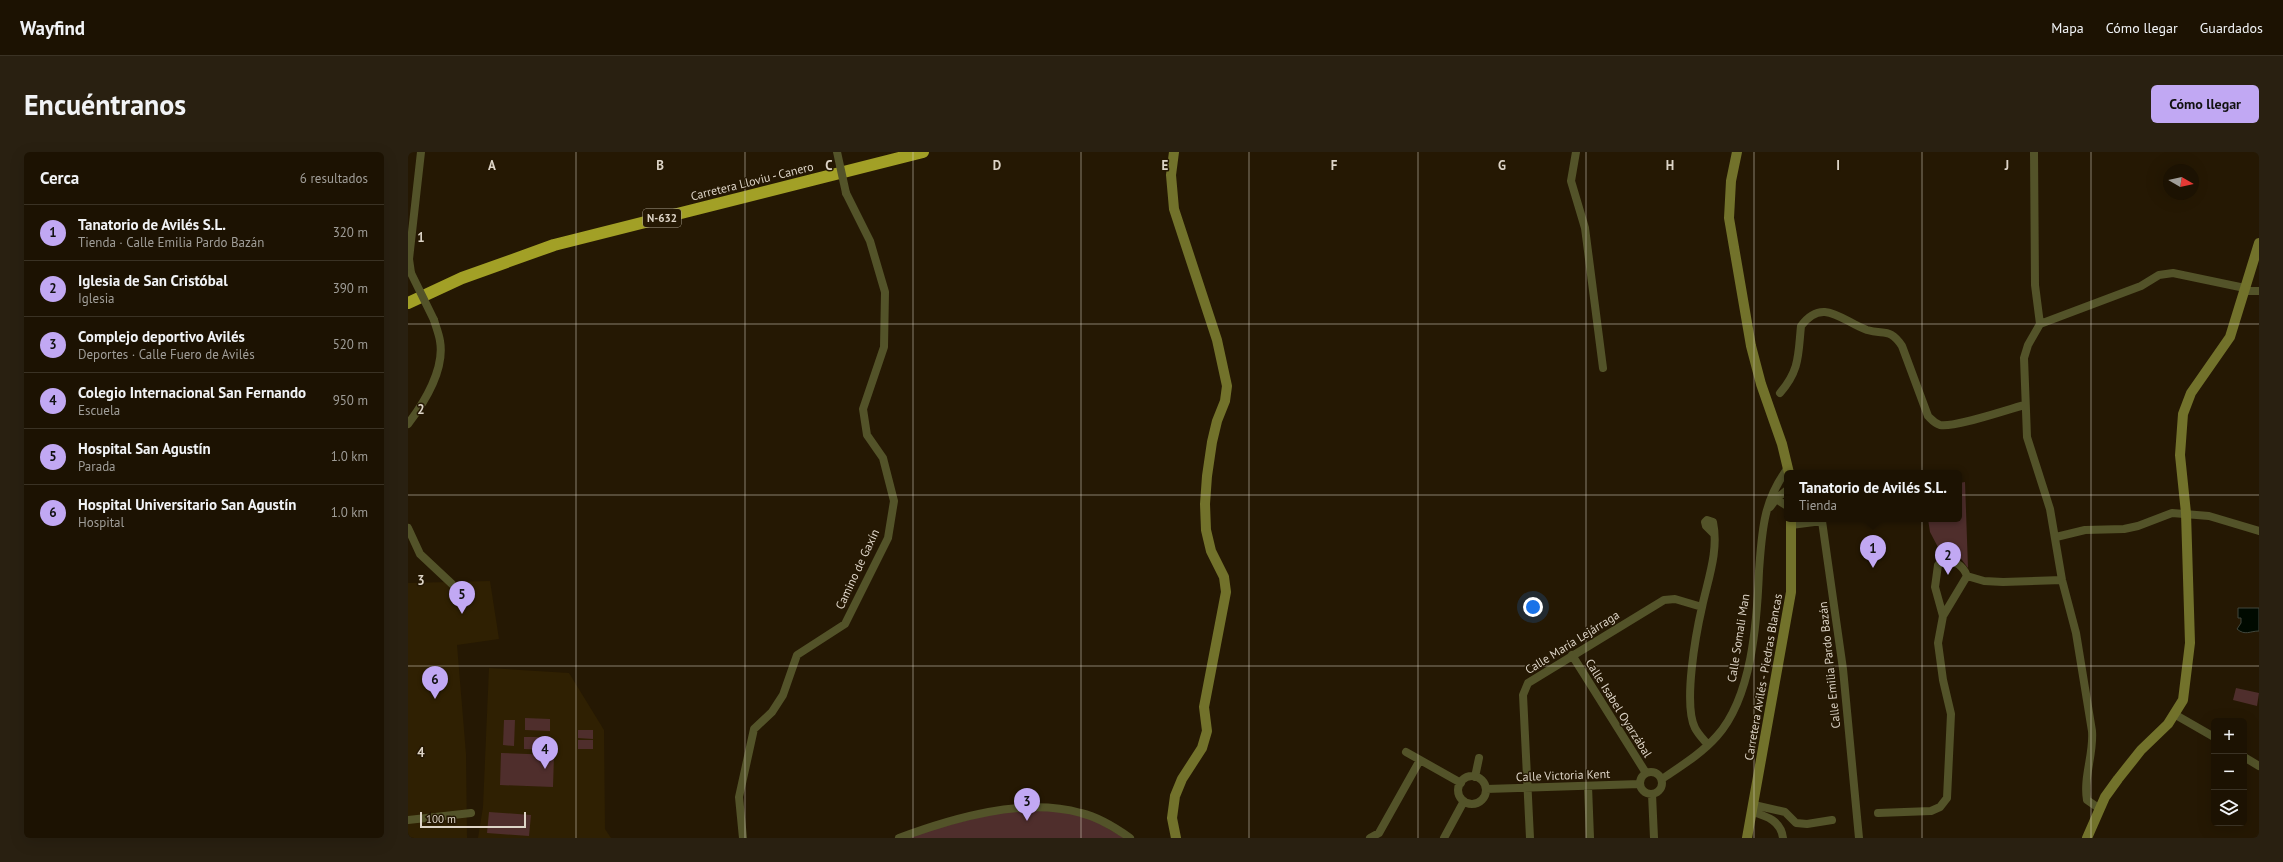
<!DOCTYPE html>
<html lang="es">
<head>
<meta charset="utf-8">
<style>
	body { margin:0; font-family:"PT Sans",sans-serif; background:#292011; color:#f1f3f6 }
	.controls { position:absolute; right:12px; bottom:12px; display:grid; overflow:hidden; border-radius:6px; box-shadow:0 4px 16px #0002 }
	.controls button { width:36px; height:36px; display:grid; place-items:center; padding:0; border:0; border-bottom:1px solid #3a3224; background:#1c1202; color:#f1f3f6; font:20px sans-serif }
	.compass { position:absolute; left:1755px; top:12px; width:36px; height:36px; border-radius:50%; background:#1c1202; box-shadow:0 4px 16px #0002; rotate:99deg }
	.scale { position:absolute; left:12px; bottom:10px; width:106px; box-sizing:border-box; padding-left:4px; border:2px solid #ddd4c7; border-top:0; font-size:11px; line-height:14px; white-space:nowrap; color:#ddd4c7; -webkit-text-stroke:3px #251803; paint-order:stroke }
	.you { position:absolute; left:1125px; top:455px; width:14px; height:14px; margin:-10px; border:3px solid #fff; border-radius:50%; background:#1a73e8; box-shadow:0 0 0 6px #1a73e833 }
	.badge { display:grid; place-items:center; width:26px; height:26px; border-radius:50%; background:#c1a8f3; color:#111; font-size:13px; font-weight:700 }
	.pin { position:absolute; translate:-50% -33px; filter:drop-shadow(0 1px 2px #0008) }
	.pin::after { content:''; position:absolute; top:21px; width:14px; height:12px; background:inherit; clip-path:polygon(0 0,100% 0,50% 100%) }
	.popup { position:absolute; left:1376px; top:318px; width:178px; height:52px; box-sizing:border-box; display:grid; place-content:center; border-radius:6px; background:#1c1202; filter:drop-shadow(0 1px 3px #0005); font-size:13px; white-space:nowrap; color:#a09e99 }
	.popup b { font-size:15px; color:#f1f3f6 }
	.popup::after { content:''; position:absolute; left:50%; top:100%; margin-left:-8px; border:8px solid transparent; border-top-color:#1c1202 }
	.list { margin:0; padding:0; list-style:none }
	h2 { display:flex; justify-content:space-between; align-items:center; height:52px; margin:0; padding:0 16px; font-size:17px }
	h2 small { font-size:13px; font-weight:400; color:#a09e99 }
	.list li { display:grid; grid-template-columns:26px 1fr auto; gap:12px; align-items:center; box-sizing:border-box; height:56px; padding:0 16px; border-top:1px solid #3a3224 }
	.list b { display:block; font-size:15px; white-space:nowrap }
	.list p { margin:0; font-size:13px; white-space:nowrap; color:#a09e99 }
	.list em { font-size:13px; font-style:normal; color:#a09e99 }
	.icon { flex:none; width:22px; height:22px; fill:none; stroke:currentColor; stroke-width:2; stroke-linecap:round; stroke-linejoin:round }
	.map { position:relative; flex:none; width:1851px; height:686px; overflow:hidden; border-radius:6px }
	header { display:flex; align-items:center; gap:24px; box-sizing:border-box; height:56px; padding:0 20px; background:#1c1202; border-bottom:1px solid #3a3224 }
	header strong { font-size:19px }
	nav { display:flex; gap:22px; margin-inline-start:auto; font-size:14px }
	.intro { display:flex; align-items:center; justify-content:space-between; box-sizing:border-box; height:96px; padding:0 24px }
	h1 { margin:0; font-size:28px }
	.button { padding:10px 18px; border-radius:6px; background:#c1a8f3; color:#111; font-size:14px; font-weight:700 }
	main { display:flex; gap:24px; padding:0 24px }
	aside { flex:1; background:#1c1202; border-radius:6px; box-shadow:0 4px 16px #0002 }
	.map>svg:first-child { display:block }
	.built { fill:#2f2002 }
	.green { fill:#4f2e2c }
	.water { fill:#000a00; stroke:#42473c }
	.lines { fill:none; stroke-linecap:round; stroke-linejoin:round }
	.street { stroke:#535329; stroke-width:8 }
	.secondary { stroke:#72722b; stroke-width:10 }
	.highway { stroke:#a2a026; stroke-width:12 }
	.street-bridge { stroke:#535329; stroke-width:8 }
	.grid { fill:none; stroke:#ddd4c7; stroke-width:1; stroke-opacity:0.55 }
	.labels { text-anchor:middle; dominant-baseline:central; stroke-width:3; stroke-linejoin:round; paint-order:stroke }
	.shield { fill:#251803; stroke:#a69c8c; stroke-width:1 }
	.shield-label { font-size:11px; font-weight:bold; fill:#ddd4c7 }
	.street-label { font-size:12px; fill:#ddd4c7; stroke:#251803 }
	.grid-label { font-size:13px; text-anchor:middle; font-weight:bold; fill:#ddd4c7; stroke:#251803; stroke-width:3; stroke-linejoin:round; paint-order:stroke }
</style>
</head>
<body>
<header>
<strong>Wayfind</strong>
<nav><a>Mapa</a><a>Cómo llegar</a><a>Guardados</a></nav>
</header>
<div class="intro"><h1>Encuéntranos</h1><a class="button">Cómo llegar</a></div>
<main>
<aside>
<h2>Cerca<small>6 resultados</small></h2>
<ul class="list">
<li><span class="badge">1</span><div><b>Tanatorio de Avilés S.L.</b><p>Tienda · Calle Emilia Pardo Bazán</p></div><em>320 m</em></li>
<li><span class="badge">2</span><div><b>Iglesia de San Cristóbal</b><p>Iglesia</p></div><em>390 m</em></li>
<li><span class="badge">3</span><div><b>Complejo deportivo Avilés</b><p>Deportes · Calle Fuero de Avilés</p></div><em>520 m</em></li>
<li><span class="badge">4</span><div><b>Colegio Internacional San Fernando</b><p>Escuela</p></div><em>950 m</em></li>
<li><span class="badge">5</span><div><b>Hospital San Agustín</b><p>Parada</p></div><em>1.0 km</em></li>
<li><span class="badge">6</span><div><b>Hospital Universitario San Agustín</b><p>Hospital</p></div><em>1.0 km</em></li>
</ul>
</aside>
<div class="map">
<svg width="1851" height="686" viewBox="0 0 1851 686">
	<rect width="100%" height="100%" fill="#251803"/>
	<path class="built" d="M82,429L91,487L49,493L58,602L59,686H0V431Z
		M81,516L161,521L196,578L197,677L203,686H70L75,655Z"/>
	<path class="green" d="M1557,330L1560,416L1548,400L1533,401L1522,380L1520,367H1551V331Z
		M1828,536L1851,541L1849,554L1825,548Z
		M117,566L142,567V579L117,578Z
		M96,568H107L106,594L95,593Z
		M170,578H185V587L170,586Z
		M116,585H142L141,598L116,597Z
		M170,588H185V597H170Z
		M93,601L146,603L145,635L92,633Z
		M606,656L674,661L716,686H491Z
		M81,660L123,663L121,684L79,681Z"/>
	<path class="water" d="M1830,456H1851V479C1842,479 1837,484 1829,477L1833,471V466H1830Z"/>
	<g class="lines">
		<path class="street" d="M1168,0L1163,29L1177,76L1195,216
			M1626,0L1627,133L1632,172L1620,193L1616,206L1619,285L1642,357L1654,428L1668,481L1684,579C1686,602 1675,625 1679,648L1692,657
			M3,121L1,107L13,0
			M1632,172L1733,134L1751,123L1765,121L1832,135L1841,139H1851
			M1372,241C1392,218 1390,203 1393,174C1415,144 1435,170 1459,178C1477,183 1482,176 1494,194L1520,264C1524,268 1526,271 1532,273C1547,276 1600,257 1617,253
			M0,272C16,251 37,217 32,189C31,182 28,175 26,168
			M1365,345L1379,354
			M1362,355L1368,347L1379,338
			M1383,373L1414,369L1435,517L1451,686
			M0,376L12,402L44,432
			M1648,385L1677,378L1716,377L1730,374L1764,361L1801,364L1851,379
			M1535,464L1559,424
			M1164,503L1238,621
			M1766,562L1806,585
			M1300,593C1296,588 1290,582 1287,576C1275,552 1288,481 1294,455C1300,427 1311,399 1305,370L1299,368L1297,370L1298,374L1306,382
			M998,600L1053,631
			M1836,605L1851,614
			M1232 631a11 11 0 1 1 22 0a11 11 0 1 1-22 0Z
			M1050 638a14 14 0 1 1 28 0a14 14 0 1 1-28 0Z
			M1067,625L1071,606
			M1254,627C1273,614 1293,602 1309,584C1344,545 1349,470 1351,419C1354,379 1355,349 1380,316
			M1180,634L1182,686
			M1078,637L1232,632
			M1244,642L1246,686
			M1346,653L1377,660L1388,671L1399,672L1424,668
			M1344,660C1359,664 1373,669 1375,686
			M1470,661L1523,659L1532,655L1539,646L1543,562L1535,528L1530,491L1535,464L1527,435L1530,413L1534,409C1546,408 1555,413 1559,424L1576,429L1595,430L1654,428
			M0,668L63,661
			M335,686L331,645L346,577L364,560L375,543L389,503L437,472L480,386L486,349L475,306L459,283L455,257L476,195L477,140L462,89L438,41
			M491,686C545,666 615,645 673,661C690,665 708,676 722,686
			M962,686L971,681L1012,608
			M1036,686L1056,649
			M1122,686L1115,543L1120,531L1256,448L1267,447L1294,455"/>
		<path class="secondary" d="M766,0L763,23L766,57L809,188L819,234L817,249L809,269L804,290L799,324L797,352L798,378L803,399L816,425L818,440L796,555L799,579L794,596L774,627L767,644L764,666L768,686
			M1329,0L1323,29L1321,66L1343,194L1353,232L1374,292L1381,321
			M1339,686L1383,440V367
			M1679,686L1697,645L1710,627L1733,598L1760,572L1775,548L1782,491L1778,361L1772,303L1775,262L1783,241L1822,185L1851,91"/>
		<path class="highway" d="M0,151L54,126L146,93L515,0"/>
		<path class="street-bridge" d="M429,0L438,41
			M3,121L26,168"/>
	</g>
	<path class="grid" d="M168,0V686M337,0V686M505,0V686M673,0V686M841,0V686M1010,0V686M1178,0V686M1346,0V686M1514,0V686M1683,0V686M0,172H1851M0,343H1851M0,514H1851"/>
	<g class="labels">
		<rect class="shield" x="235" y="57" width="38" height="18" rx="3"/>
		<g class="shield-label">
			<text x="254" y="66">N-632</text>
		</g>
		<g class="street-label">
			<text transform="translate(344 29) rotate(-14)">Carretera Lloviu - Canero</text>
			<text transform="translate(449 417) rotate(-65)">Camino de Gaxín</text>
			<text transform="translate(1330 486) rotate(-81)">Calle Somali Man</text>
			<text transform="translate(1164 490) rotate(-32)">Calle María Lejárraga</text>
			<text transform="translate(1421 513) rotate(-96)">Calle Emilia Pardo Bazán</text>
			<text transform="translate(1355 525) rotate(-80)">Carretera Avilés - Piedras Blancas</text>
			<text transform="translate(1211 556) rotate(58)">Calle Isabel Oyarzábal</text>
			<text transform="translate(1155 623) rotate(-2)">Calle Victoria Kent</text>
		</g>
	</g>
	<g class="grid-label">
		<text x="84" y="18">A</text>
		<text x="252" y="18">B</text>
		<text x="421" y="18">C</text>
		<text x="589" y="18">D</text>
		<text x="757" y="18">E</text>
		<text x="926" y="18">F</text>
		<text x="1094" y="18">G</text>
		<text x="1262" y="18">H</text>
		<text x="1430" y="18">I</text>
		<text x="1599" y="18">J</text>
		<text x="13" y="90">1</text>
		<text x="13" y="262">2</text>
		<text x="13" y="433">3</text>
		<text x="13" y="605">4</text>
	</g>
</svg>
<div class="controls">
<button>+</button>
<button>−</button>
<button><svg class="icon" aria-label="layers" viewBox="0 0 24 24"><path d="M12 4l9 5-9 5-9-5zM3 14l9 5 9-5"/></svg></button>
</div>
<svg class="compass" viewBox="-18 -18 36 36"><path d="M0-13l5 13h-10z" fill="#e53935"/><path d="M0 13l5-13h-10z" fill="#a09e99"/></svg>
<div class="scale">100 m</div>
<div class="you"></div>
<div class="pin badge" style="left:1465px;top:416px">1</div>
<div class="popup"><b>Tanatorio de Avilés S.L.</b>Tienda</div>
<div class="pin badge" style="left:1540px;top:423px">2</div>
<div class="pin badge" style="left:619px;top:669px">3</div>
<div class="pin badge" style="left:137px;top:617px">4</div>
<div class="pin badge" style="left:54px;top:462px">5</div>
<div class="pin badge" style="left:27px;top:547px">6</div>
</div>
</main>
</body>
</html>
